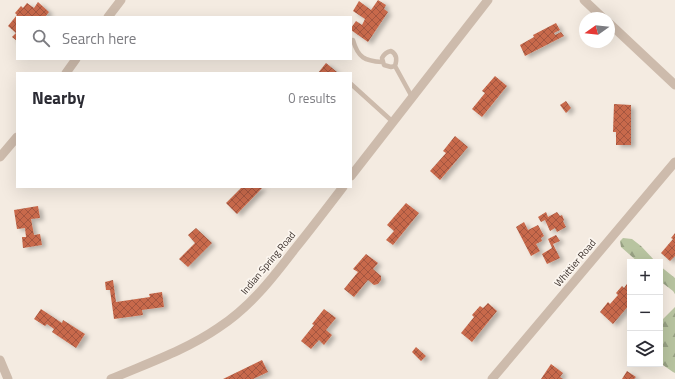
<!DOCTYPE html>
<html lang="en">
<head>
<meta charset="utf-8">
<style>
	body { margin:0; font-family:"Titillium Web",sans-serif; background:#f2f2f3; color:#2b2b33 }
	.controls { position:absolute; right:12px; bottom:12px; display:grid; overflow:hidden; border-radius:0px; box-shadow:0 4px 16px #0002 }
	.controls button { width:36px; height:36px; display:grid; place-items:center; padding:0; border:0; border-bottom:1px solid #e1e1e2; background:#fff; color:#2b2b33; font:20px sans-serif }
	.compass { position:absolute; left:579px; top:12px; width:36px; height:36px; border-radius:50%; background:#fff; box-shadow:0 4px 16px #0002; rotate:255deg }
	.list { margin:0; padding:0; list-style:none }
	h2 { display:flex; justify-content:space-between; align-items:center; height:52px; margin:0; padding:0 16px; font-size:17px }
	h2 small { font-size:13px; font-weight:400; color:#7c7c81 }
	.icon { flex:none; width:22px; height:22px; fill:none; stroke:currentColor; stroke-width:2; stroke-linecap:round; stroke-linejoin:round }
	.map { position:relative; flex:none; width:675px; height:379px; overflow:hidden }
	.search { position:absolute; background:#fff; box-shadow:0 4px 16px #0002; left:16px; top:16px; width:336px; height:44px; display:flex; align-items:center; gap:10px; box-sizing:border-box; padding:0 14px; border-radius:0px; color:#7c7c81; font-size:15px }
	.panel { position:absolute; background:#fff; box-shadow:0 4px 16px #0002; left:16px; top:72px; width:336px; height:116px; border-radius:0px }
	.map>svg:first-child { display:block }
	.forest { fill:url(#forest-firs) }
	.building { fill:url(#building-cross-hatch); filter:url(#shadow) }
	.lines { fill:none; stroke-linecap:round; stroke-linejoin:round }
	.lane { stroke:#cdbbac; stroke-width:4.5 }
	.street { stroke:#cdbbac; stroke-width:9 }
	.labels { text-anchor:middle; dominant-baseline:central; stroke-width:3.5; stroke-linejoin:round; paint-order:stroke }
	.street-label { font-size:10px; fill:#3b302b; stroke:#fbf5ee }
</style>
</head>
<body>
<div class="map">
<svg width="675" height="379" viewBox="0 0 675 379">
	<defs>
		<pattern id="forest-firs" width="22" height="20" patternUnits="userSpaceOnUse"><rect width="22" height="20" fill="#b8c4a0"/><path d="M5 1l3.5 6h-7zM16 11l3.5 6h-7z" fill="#97a083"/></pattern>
		<pattern id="building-cross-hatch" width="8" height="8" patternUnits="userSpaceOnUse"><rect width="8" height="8" fill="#c8694b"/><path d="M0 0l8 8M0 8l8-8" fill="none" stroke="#a4573f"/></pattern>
		<filter id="shadow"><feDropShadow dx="4" dy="2.5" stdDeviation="2" flood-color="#0004"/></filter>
	</defs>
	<rect width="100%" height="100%" fill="#f4ebe1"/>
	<path class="forest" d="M623,238L632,239L641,246L656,262H638L621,247L620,241Z
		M660,266L675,278V294L673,291L660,281Z
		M675,307V373L673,372L660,363V322Z"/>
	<path class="building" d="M378,0L386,5L384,9L388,12L368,42L351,30V28L356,21L362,25L365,19L353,11L359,1L371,10Z
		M38,2L49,12L45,17H17V41L12,37L16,33L8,26L17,15L15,13L21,6L23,8L27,3L34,8Z
		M556,23L560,30L554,33L555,35L561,32L564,36L525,56L520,45L534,37L533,35Z
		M326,63L337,72L336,73H318Z
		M495,76L507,86L482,117L472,109L485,93L482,91Z
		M566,101L571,108L566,113L560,105Z
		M614,104L631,105V145H616V132H613Z
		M455,136L468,147L440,180L430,171L446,153L443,151Z
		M240,187H263L237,214L226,203L241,188Z
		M406,203L419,213L393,245L386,240L394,231L387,225Z
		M38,206L40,218L31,219L34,235L40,234L42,245L23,248L22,237H26L25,228L17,229L14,210Z
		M546,212L548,217L557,212L560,216L562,215L564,220L563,221L566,227L557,232L555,228L550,231L545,220L541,222L538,217Z
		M524,222L528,230L538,225L544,236L541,238L542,241L536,244L540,251L531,256L516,227Z
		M196,228L212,243L188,267L179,259L195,243L188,235Z
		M675,233V256L670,261L661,253L673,239L671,238Z
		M556,235L560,241L553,244L560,258L547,264L542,254L552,248L548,239Z
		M366,254L378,263L373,269L381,276V280L378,284L374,285L368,280L354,297L344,289L358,272L353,269Z
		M630,276V304L613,324L600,312L608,302L610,304L618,295L616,293L622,286L624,288L629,281L627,279Z
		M113,280L116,302L150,297L149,294L162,292L164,307L142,310L143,315L114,319L110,290H106L105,282Z
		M488,303L497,311L472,342L461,333L474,317L472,315L480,306L483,308Z
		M41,309L62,323L63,320L85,334L76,348L52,332L54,329L47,324L45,326L34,319Z
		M324,309L336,318L326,330L332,335L324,345L319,340L311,349L301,341L314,325L312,324Z
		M416,347L426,356L421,361L412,352Z
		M262,360L268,372L253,379H223Z
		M551,364L563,373L560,377L563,379H541Z
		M627,371L636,377L634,379H622Z"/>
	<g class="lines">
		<path class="lane" d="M353,40C358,58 365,61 382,62
			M395,66L391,67L384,65L382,58C384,54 386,52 391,51C397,54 397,60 395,66L412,97
			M351,84L393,122"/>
		<path class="street" d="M584,0L603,18
			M108,17L121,0
			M609,23L675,85
			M66,73L76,59
			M0,157L17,137
			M351,176L488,0
			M0,360L8,379
			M111,379C148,363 186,350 218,328C250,307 272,279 294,250C311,229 327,208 343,187
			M492,379L675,162"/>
	</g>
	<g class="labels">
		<g class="street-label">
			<text transform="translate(268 263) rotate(-50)">Indian Spring Road</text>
			<text transform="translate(575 263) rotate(-50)">Whittier Road</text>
		</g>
	</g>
</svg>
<div class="controls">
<button>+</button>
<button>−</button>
<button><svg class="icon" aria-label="layers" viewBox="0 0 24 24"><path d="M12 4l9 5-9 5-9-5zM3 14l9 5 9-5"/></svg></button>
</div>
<svg class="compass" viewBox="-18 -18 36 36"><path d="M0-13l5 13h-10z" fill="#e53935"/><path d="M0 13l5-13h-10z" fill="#7c7c81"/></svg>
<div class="search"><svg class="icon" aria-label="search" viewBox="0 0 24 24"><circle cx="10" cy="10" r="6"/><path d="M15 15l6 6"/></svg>Search here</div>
<section class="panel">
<h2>Nearby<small>0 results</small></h2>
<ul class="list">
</ul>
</section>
</div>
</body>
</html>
